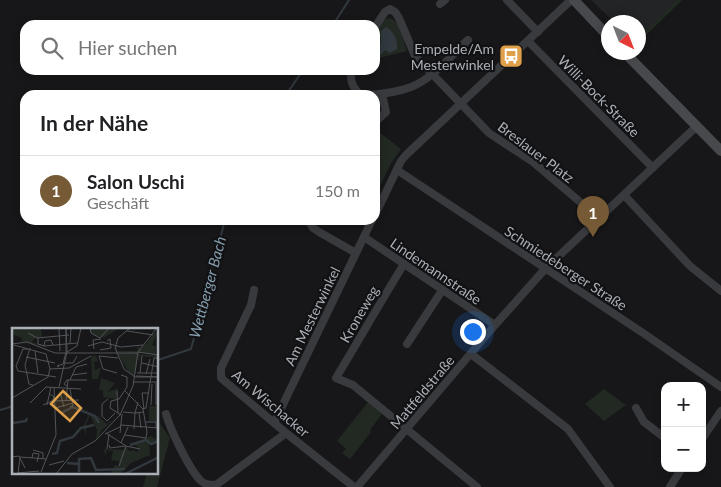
<!DOCTYPE html>
<html lang="de">
<head>
<meta charset="utf-8">
<style>
	body { margin:0; font-family:Lato,sans-serif; background:#f2f2f2; color:#202124 }
	.controls { position:absolute; right:15px; bottom:15px; display:grid; overflow:hidden; border-radius:10px; box-shadow:0 2px 8px #0003 }
	.controls button { width:45px; height:45px; display:grid; place-items:center; padding:0; border:0; border-bottom:1px solid #e0e0e0; background:#fff; color:#202124; font:25px sans-serif }
	.compass { position:absolute; left:601px; top:15px; width:45px; height:45px; border-radius:50%; background:#fff; box-shadow:0 2px 8px #0003; rotate:138deg }
	.you { position:absolute; left:472px; top:331px; width:18px; height:18px; margin:-12px; border:4px solid #fff; border-radius:50%; background:#1a73e8; box-shadow:0 0 0 8px #1a73e833 }
	.badge { display:grid; place-items:center; width:32px; height:32px; border-radius:50%; background:#765a35; color:#fff; font-size:16px; font-weight:700 }
	.pin { position:absolute; translate:-50% -41px; filter:drop-shadow(0 1px 2px #0008) }
	.pin::after { content:''; position:absolute; top:26px; width:18px; height:15px; background:inherit; clip-path:polygon(0 0,100% 0,50% 100%) }
	.list { margin:0; padding:0; list-style:none }
	h2 { display:flex; justify-content:space-between; align-items:center; height:65px; margin:0; padding:0 20px; font-size:21px }
	h2 small { font-size:16px; font-weight:400; color:#757577 }
	.list li { display:grid; grid-template-columns:32px 1fr auto; gap:15px; align-items:center; box-sizing:border-box; height:70px; padding:0 20px; border-top:1px solid #e0e0e0 }
	.list b { display:block; font-size:19px; white-space:nowrap }
	.list p { margin:0; font-size:16px; white-space:nowrap; color:#757577 }
	.list em { font-size:16px; font-style:normal; color:#757577 }
	.icon { flex:none; width:28px; height:28px; fill:none; stroke:currentColor; stroke-width:2; stroke-linecap:round; stroke-linejoin:round }
	.map { position:relative; flex:none; width:721px; height:487px; overflow:hidden }
	.search { position:absolute; background:#fff; box-shadow:0 2px 8px #0003; left:20px; top:20px; width:360px; height:55px; display:flex; align-items:center; gap:12px; box-sizing:border-box; padding:0 18px; border-radius:15px; color:#757577; font-size:19px }
	.panel { position:absolute; background:#fff; box-shadow:0 2px 8px #0003; left:20px; top:90px; width:360px; height:135px; border-radius:15px }
	.map>svg:first-child { display:block }
	.built { fill:#232426 }
	.green { fill:#222922 }
	.water { fill:#31393e }
	.lines { fill:none; stroke-linecap:round; stroke-linejoin:round }
	.stream { stroke:#31393e; stroke-width:2 }
	.street { stroke:#393a3e; stroke-width:8 }
	.secondary { stroke:#47494d; stroke-width:10 }
	.labels { text-anchor:middle; dominant-baseline:central; stroke-width:4.5; stroke-linejoin:round; paint-order:stroke }
	.poi-label { font-size:14px; fill:#abb0b7; stroke:#121214; text-anchor:end }
	.street-label { font-size:14px; fill:#abb0b7; stroke:#121214 }
	.water-label { font-size:15px; font-style:italic; fill:#859faf; stroke:#121214 }
	.inset-river { fill:none; stroke:#31393e; stroke-width:2.5 }
	.inset-road { fill:none; stroke:#525458; stroke-width:1 }
	.view { fill:#dfa049; fill-opacity:0.15; stroke:#dfa049; stroke-width:2.5 }
	.inset-edge { fill:none; stroke:#abb0b7; stroke-width:2.5 }
</style>
</head>
<body>
<div class="map">
<svg width="721" height="487" viewBox="0 0 721 487">
	<rect width="100%" height="100%" fill="#171719"/>
	<path class="built" d="M591,0H676L647,29L639,30L638,22H614Z"/>
	<path class="green" d="M676,0H682L639,42V30L647,29Z
		M388,18C402,19 403,40 407,51L375,59C375,42 372,28 388,18Z
		M375,129L401,149L390,165L379,188L375,185Z
		M604,389L626,405L604,421L585,404Z
		M368,402L382,414L370,430L371,432L350,459L342,453L346,449L337,441Z
		M158,421L170,438L157,487H143L147,473H158Z"/>
	<path class="water" d="M386,27C394,32 398,40 397,49L390,53L385,50L382,54L375,57V50C376,49 380,46 380,45C384,37 376,33 386,27Z"/>
	<g class="lines">
		<path class="stream" d="M333,25L349,0
			M286,95L303,70
			M158,360L191,349L225,220
			M0,410L14,406"/>
		<path class="street" d="M507,0L538,32
			M440,4L445,0
			M375,27L385,12L390,9L395,12L399,18L415,56L489,133L533,162L599,218
			M528,41L653,168
			M352,70C349,81 353,87 360,95
			M369,95C383,94 398,92 411,87C432,79 451,56 468,40
			M375,122L386,112L382,94
			M397,170L646,335L721,387
			M624,195L690,266L721,291
			M375,215L401,161L406,155L571,0
			M308,220L313,228L319,232L356,253
			M364,237L495,325
			M404,264C381,301 359,340 336,378L353,385L477,487
			M254,290L251,305L221,368V378L286,433L354,487
			M407,344L443,289
			M471,354L568,429L610,487
			M636,408L644,422L665,438
			M166,414C170,429 190,471 201,481C206,485 210,485 216,485L286,433
			M274,423L372,220
			M702,439L721,411
			M357,487L495,325L545,269L697,126
			M670,487L682,468"/>
		<path class="secondary" d="M574,0L608,36
			M624,52L721,151"/>
	</g>
	<defs>
		<g id="bus-square" transform="scale(1.25)"><rect x="-9" y="-9" width="18" height="18" rx="4" fill="#dfa049" stroke="#121214"/><path d="M-5-6H5V4H4V6H2V4H-2V6H-4V4H-5ZM-3.5-4V0h7V-4ZM-3.5 1.2v1.5H-2V1.2ZM2 1.2v1.5H3.5V1.2Z" fill="#fff"/></g>
	</defs>
	<g fill-rule="evenodd">
		<use href="#bus-square" x="511" y="56"/>
	</g>
	<g class="labels">
		<g class="poi-label">
			<text x="494" y="48">Empelde/Am<tspan x="494" dy="16">Mesterwinkel</tspan></text>
		</g>
		<g class="street-label">
			<text transform="translate(599 96) rotate(45)">Willi-Bock-Straße</text>
			<text transform="translate(536 152) rotate(37)">Breslauer Platz</text>
			<text transform="translate(566 268) rotate(33)">Schmiedeberger Straße</text>
			<text transform="translate(436 271) rotate(34)">Lindemannstraße</text>
			<text transform="translate(359 314) rotate(-60)">Kroneweg</text>
			<text transform="translate(312 316) rotate(-64)">Am Mesterwinkel</text>
			<text transform="translate(422 392) rotate(-50)">Mattfeldstraße</text>
			<text transform="translate(271 403) rotate(40)">Am Wischacker</text>
		</g>
		<g class="water-label">
			<text transform="translate(207 287) rotate(-75)">Wettberger Bach</text>
		</g>
	</g>
	<g transform="translate(12 328)">
		<rect width="146" height="146" fill="#171719"/>
		<path d="M0,0H29L30,9L23,10L20,14L29,17L31,10L30,18L9,13L10,10L0,6ZM79,0H108L91,10L79,5ZM143,4L145,6L140,17L144,19L143,26L128,24L127,26L146,27V30L128,28L127,35L126,27L122,47L118,46L105,25L119,24H104V17L106,12L105,23H125L126,18L129,21L135,15L127,16L135,15ZM79,28H84L86,33L82,34L83,42L89,39L86,51H80ZM89,50L103,55L96,64L106,60L104,71L91,69V62H87ZM137,78H146V100L143,93H137ZM77,86L86,88L95,96L107,87L90,102L84,112L85,102L78,87L73,98H80L74,100V107L71,99ZM144,100H146V113L137,116L138,127L119,135L108,146H98L103,137L108,138L107,133L99,132L101,123L95,122L93,128L92,121L112,122L114,118L117,123H121L119,121L125,124L127,121L122,115L139,108L144,111Z" fill="#222922"/>
		<path class="inset-river" d="M49,85L61,79L83,88L87,95M1,95L14,93L15,90M118,117L134,112L139,116L147,113M40,126L45,125L48,113L61,109L69,100L82,97M55,135L67,136V144M67,136V131L79,130L84,142L113,141M113,146L147,129"/>
		<path class="inset-road" d="M28,0H46M47,0L48,23M54,0L55,24M78,0L79,5L88,10L97,0M118,0L106,10L103,20L112,41L123,49M115,3L141,7M16,5L25,10L57,7M26,10V16L32,18L65,15M58,15L59,0M0,16L15,14L43,25H126M2,17L34,26L38,41M32,18L33,13L39,12L41,17M76,18L90,14L109,19L131,17M18,20L13,37L17,56L21,57M16,21H11L4,38L6,43L44,49M82,21L81,12L89,11M88,22L99,20L98,11L95,13M23,23L26,45M126,24L144,1M87,28L91,41L105,45M87,28L106,30M14,29L43,35M52,35H61L65,28M130,35L147,39M47,39L45,38L51,36L54,24V0M125,45H147M128,45L130,28M134,46L138,31M60,47L75,45M124,48L147,49M123,49H147M58,52L64,39L75,36M122,54H147M55,58L52,56L55,52H75M34,59L69,61M47,59L55,24L65,18L69,0M105,63L106,85M48,64L52,79M0,70L36,49L38,41L57,40L79,28M43,73L67,72M54,73L56,52M126,74L123,85L132,84M18,75L34,59M31,77L40,73L42,69L38,66M35,77L39,59M139,77L140,56M144,77V55M58,79L61,78L58,61M43,80L61,75M130,81L134,80L142,30H147M132,81L130,65H136M111,84L123,85L122,101M127,85L129,100M109,87L98,80L99,73L107,71L115,59V49L109,47M90,89V76L96,71M91,89L95,93L103,85M134,94H144V100M108,97L147,100M94,105L114,118L128,121M108,105L110,86M93,106L108,99M113,107L134,110L135,104L131,81L113,63M109,115L116,99M97,117L98,120L113,118M95,121L97,106M21,122L31,125V130M0,129L7,128L13,140M8,129L35,131M20,130L21,125L27,126L25,134M37,137L52,133M107,138L114,118M29,144L44,107L42,59M5,145L27,143M6,145L8,130M44,146L60,126L83,113L108,87L121,58L126,24L147,27"/>
		<path class="view" d="M51,63L69,80L58,93L39,76Z"/>
		<rect width="146" height="146" class="inset-edge"/>
	</g>
</svg>
<div class="controls">
<button>+</button>
<button>−</button>
</div>
<svg class="compass" viewBox="-18 -18 36 36"><path d="M0-13l5 13h-10z" fill="#e53935"/><path d="M0 13l5-13h-10z" fill="#757577"/></svg>
<div class="you"></div>
<div class="pin badge" style="left:593px;top:237px">1</div>
<div class="search"><svg class="icon" aria-label="search" viewBox="0 0 24 24"><circle cx="10" cy="10" r="6"/><path d="M15 15l6 6"/></svg>Hier suchen</div>
<section class="panel">
<h2>In der Nähe<small></small></h2>
<ul class="list">
<li><span class="badge">1</span><div><b>Salon Uschi</b><p>Geschäft</p></div><em>150 m</em></li>
</ul>
</section>
</div>
</body>
</html>
